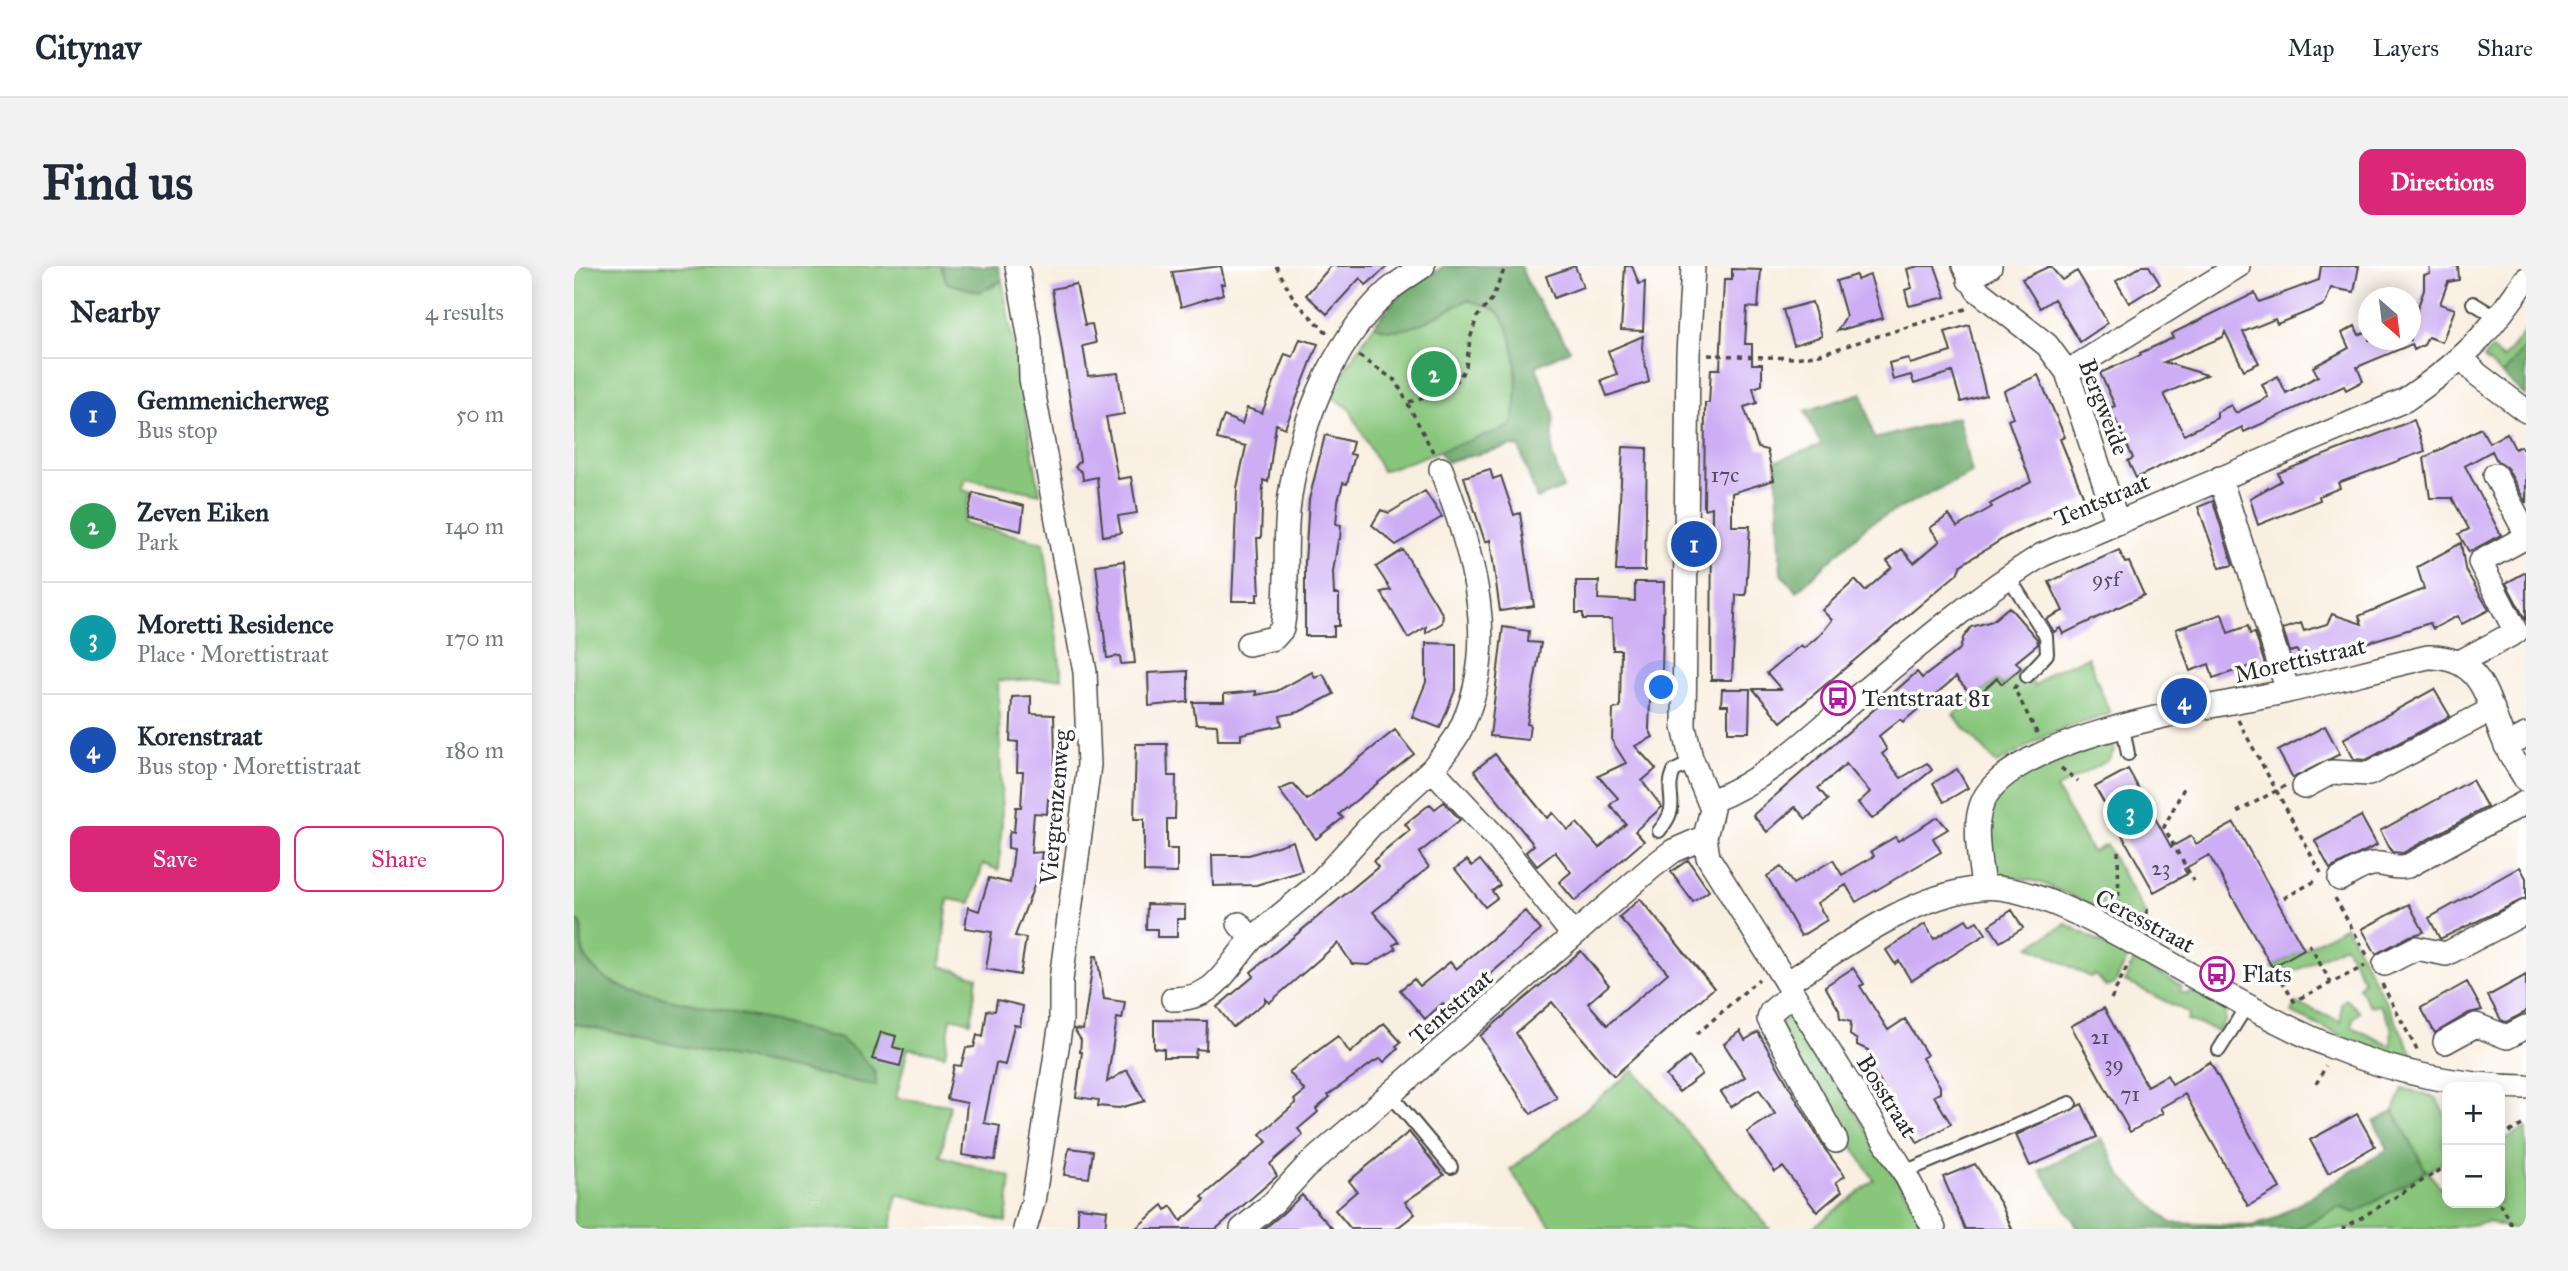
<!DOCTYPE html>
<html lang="en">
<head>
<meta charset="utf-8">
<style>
	body { margin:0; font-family:"IM FELL Great Primer",serif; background:#f2f2f3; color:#1f2937 }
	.controls { position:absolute; right:21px; bottom:21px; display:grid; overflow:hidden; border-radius:14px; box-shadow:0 4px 18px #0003 }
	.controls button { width:63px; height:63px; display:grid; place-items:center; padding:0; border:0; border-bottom:2px solid #e0e1e3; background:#fff; color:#1f2937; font:35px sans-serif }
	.compass { position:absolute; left:1784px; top:21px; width:63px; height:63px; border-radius:50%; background:#fff; box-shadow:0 4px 18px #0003; rotate:152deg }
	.you { position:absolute; left:1088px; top:422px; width:24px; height:24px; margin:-18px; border:5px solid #fff; border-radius:50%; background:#1a73e8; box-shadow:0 0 0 10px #1a73e833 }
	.badge { display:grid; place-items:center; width:46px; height:46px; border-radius:50%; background:#db2777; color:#fff; font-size:23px; font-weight:700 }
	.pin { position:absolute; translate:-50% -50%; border:4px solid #fff; box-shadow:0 2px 7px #0006 }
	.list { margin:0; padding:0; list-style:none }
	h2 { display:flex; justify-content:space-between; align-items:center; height:91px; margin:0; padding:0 28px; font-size:30px }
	h2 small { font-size:23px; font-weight:400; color:#747a83 }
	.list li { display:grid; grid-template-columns:46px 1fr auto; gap:21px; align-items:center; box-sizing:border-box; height:112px; padding:0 28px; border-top:2px solid #e0e1e3 }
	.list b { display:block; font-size:26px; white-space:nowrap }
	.list p { margin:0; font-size:23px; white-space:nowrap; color:#747a83 }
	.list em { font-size:23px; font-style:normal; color:#747a83 }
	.actions { display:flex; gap:14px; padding:21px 28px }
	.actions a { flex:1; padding:16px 0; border:2px solid #db2777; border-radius:14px; text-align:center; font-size:24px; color:#db2777 }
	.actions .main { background:#db2777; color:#fff }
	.map { position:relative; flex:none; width:1952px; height:963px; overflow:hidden; border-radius:14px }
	header { display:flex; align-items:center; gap:42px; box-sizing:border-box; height:98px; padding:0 35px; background:#fff; border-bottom:2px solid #e0e1e3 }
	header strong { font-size:33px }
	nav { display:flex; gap:38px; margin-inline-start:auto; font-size:24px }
	.intro { display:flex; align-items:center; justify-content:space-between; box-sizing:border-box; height:168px; padding:0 42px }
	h1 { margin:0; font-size:49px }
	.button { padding:18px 32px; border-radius:14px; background:#db2777; color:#fff; font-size:24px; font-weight:700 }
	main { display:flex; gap:42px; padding:0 42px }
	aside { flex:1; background:#fff; border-radius:14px; box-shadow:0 4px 18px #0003 }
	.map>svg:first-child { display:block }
	.green { fill:#88c67c; stroke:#5a7854; stroke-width:2 }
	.forest { fill:#6eab6c; stroke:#4c6b4c; stroke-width:2 }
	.building { fill:#cdaef4 }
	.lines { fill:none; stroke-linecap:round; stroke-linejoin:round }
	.service-casing { stroke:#4a4846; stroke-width:16 }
	.minor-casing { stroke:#4a4846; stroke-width:26 }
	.path { stroke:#4a4846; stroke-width:3.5; stroke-dasharray:5 5; stroke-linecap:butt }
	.service { stroke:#fff; stroke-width:12 }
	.minor { stroke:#fff; stroke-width:23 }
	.labels { text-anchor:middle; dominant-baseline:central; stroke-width:7; stroke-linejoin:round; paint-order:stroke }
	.number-label { font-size:21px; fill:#544c5d }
	.street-label { font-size:24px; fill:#2b2b2b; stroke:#fff }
	.poi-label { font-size:24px; fill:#2b2b2b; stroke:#fff; text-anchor:start }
</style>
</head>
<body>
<header>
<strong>Citynav</strong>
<nav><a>Map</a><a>Layers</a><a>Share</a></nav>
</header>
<div class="intro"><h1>Find us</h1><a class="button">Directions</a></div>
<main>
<aside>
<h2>Nearby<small>4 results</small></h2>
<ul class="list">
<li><span class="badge" style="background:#1a4fb4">1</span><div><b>Gemmenicherweg</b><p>Bus stop</p></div><em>50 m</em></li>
<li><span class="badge" style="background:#2e9e5b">2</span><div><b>Zeven Eiken</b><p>Park</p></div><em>140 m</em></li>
<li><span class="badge" style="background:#0f9aa8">3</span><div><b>Moretti Residence</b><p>Place · Morettistraat</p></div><em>170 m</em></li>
<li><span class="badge" style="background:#1a4fb4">4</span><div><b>Korenstraat</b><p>Bus stop · Morettistraat</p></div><em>180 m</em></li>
</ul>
<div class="actions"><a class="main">Save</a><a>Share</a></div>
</aside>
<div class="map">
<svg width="1952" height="963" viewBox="0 0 1952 963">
	<rect width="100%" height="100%" fill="#fff"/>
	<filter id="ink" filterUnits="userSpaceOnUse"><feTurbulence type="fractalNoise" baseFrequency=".0143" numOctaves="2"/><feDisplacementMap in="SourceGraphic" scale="14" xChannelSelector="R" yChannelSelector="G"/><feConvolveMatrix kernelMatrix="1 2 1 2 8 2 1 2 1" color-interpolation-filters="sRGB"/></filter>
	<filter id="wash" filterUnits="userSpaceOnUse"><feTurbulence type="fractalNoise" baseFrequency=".00686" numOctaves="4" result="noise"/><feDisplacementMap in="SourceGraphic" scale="28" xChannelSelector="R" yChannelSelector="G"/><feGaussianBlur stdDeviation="1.57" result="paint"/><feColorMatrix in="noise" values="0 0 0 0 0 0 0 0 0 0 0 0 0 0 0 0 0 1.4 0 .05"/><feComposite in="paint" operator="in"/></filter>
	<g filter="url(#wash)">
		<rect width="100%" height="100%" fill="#f9efe1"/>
		<path class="green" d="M0,0H367L373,17L416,23L428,14L466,228L391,212L388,224L396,226L389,257L470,276L488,412L424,415L428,554L425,604L409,598L397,637L374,633L367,700L403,711L397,756L377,751L371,789L334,782L322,832L376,839L367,890L437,911L432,956L323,928L317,963H0V758L302,820L301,806L266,773L198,755L57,725C39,718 11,703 8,680C7,673 8,665 7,657L0,655Z
			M894,34C903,37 918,40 924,46C944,64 948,139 936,161L808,205L775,142L755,129L800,59C830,76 865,46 894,34Z
			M1952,64V79L1929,109L1910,93L1917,83L1929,93Z
			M1514,391L1536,448L1475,468L1423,498L1379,449L1423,414L1428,420L1447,404L1461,420L1476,406Z
			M1538,477L1540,485L1534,494L1482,523L1518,586L1532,579L1571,648L1562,662C1532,646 1501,631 1470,618C1457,613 1440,614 1428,607C1417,600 1417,584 1417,573C1416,561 1415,547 1421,536C1438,504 1504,482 1538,477Z
			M1492,658L1554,691L1541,718L1532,721L1521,709L1516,711L1456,680Z
			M1772,660L1841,792L1839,797L1795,783L1718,747L1723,737L1767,756V737L1772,733L1786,746L1779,752L1778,761L1817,780L1818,761L1806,739L1796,740L1784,721L1790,715L1771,679L1712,710L1698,701Z
			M1560,694L1608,720L1606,725L1613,728L1616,725L1651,744V755L1643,765L1613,754L1615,747L1551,715Z
			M1219,747L1354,963H1237L1300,914L1206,766L1207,757Z
			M1060,804L1196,963H979L936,904Z
			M1829,822L1862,832L1873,852V872L1868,875L1873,894L1853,905L1866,921L1873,917V937H1926V876L1952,862V959L1938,963L1915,956L1869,963H1723L1765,941L1782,947L1852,905L1820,845Z"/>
		<path class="forest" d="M367,0H424L428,14L405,26L373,17Z
			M870,0H947C957,33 980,55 996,84L962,100L980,147L978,188L989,222L963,233L945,181L937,180L872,196L865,185L936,161C948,139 944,64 924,46C918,40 903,37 894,34C865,46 830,76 800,59L825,29Z
			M1952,79V131L1929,109Z
			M1288,127L1300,173L1384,151L1398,207L1296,257L1223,325L1207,308L1202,195L1247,179L1231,145Z
			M0,655L7,657C8,665 7,672 8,680C10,703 39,718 57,725L198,755L266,773L283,786L301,806L302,820L0,758Z
			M1820,845L1852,905L1782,947L1765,941L1723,963H1505L1466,904L1528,872L1548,911L1597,957L1676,960L1696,955L1814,883L1800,856Z"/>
		<g id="blocks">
			<path class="building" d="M647,0L651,18H647L649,28L607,41L598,6Z
				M757,0H814L792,19L786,12L753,48L732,29Z
				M1001,0L1009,21L980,32L972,10Z
				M1051,0H1058L1065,18L1071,16L1069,65L1047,64Z
				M1345,0H1361L1372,31L1335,40L1331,24L1338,22L1333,3Z
				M1476,0L1488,14L1503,5L1534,57L1506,76L1480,33L1466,42L1448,13Z
				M1568,0H1575L1586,18L1555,37L1542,15Z
				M1747,0H1785L1780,26L1757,22L1751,38L1745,41L1703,58L1701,53L1669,66L1685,97L1670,104L1651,66L1649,71L1590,96L1633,109L1590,128L1610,169L1643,152V146L1657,139L1662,147L1694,131L1688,118L1704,110L1712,127L1744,110L1739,101L1775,82L1768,67L1781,60L1785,69L1795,65V74H1837V60L1850,24V9L1856,7L1855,0H1884L1885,14L1874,16L1866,38L1881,43L1868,76L1854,71L1850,79L1840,84L1838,78L1783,101L1789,115L1772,124L1770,120L1670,166L1668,161L1562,212L1554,195L1559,192L1536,142L1541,140L1526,107L1567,89L1566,87L1599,72L1597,68L1681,27L1685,36L1745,14Z
				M1158,3L1187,4L1184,42L1173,41L1171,78H1178V98H1188V119L1179,122L1183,137L1170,141L1184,182L1193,184L1200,214L1158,227V260H1176L1172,329H1162L1158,414H1137L1138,241L1130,243L1131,137H1135L1137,103H1146L1150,14H1158Z
				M1282,9L1283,14L1296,9L1309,52L1263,65L1272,50L1262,15Z
				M502,18L511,59L518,58L522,77L509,80L514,110L544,107L550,148L532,151L544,213L557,211L563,247L544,250L547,267L529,270L523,211L509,214L508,206L501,201L506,195L478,23Z
				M1238,36L1248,70L1220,79L1209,44Z
				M1395,59L1412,129L1387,136L1378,106L1340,118L1337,109L1319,114L1315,97L1334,92L1336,98L1377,86L1371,66Z
				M1069,70L1068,82L1075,116L1033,130L1027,114L1043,108L1034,85Z
				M726,73L744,78L711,162L702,158L694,216L689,214L687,272H683L686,328H683V335H658L663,222L672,180L643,173L646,160L650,150L668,158L673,142L688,147L711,88L719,91Z
				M1464,109L1491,171L1486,173L1511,234L1432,271L1387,299L1383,308L1207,456L1179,423H1207L1193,407L1227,379L1230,382L1246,369L1258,354L1248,344L1281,314L1291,325L1318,301L1313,295L1328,283L1340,297L1366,275L1356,262L1375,249L1383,261L1418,241L1416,238L1457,216L1434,154L1439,152L1430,125Z
				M1840,154L1851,185L1764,217L1766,222L1745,230L1746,234L1684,259L1676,232L1707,215L1704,207Z
				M1907,162L1915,177L1933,167L1941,183L1947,180L1952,189V237L1933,202L1923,195L1918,185L1891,200L1927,269L1895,286L1885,268L1895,263L1878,232H1856L1850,192Z
				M751,169L779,176L776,188L781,189L773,218L769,217L764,235L762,258L767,259L766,273L764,274L759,306L760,328H765V360H760V370H731V296L735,234Z
				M1049,181L1073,182L1071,305H1042Z
				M916,203L919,213L927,210L940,249L946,247L960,340L926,345L916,274L911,276L890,211Z
				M851,225L868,251L822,279L798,259L807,244L815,247Z
				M399,227L450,240L447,265L393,252Z
				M1639,235L1659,299L1646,302L1624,241Z
				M1887,277L1891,303L1915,344L1888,358L1883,350L1859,363L1856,357L1759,387L1758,383L1726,393L1723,384L1716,386L1709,363L1727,357L1730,365L1753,358L1758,348L1788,358L1785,350L1850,323L1843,301Z
				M829,284L869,349L868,357L852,367V361L834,372L807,326L817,324L802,301Z
				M1545,284L1551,297L1555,296L1570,329L1489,368L1486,362L1480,366L1472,353L1489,345L1475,316Z
				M550,295L561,397L547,398L546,390L533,392L522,299Z
				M1952,306V355L1932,317Z
				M1002,315H1025L1024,333L1061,335V316H1090L1088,406H1077L1075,463L1079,471L1061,480L1082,503L1068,515L1088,541L1061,565L1070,575L1001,635L985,616L997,606L981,586L963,600L952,586L960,579L900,505L921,488L973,552L979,547L994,564L1003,557L1025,582L1052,558L1036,539L1044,532L1024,510L1052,497L1038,475L1039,443L1046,442L1047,384H1039L1038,353H1009V347H1002Z
				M1435,341L1463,373L1464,378L1442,396L1447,402L1428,418L1423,412L1400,432L1382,411L1329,456L1326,453L1305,470L1313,484L1308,488L1327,512L1353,497L1358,504L1298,553L1284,537L1296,526L1272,498L1244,522L1254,534L1232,553L1221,541L1193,566L1179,549L1343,406L1348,412L1386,383L1389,372L1397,361L1418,355Z
				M1648,348L1654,367L1674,360L1676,368L1681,367L1692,402L1682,405L1680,399L1639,412L1635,398L1616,405L1602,363Z
				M929,361L955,365L954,376L967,377L953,458L956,459L954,474L916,470Z
				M852,377L882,378V422L866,462L838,451L852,416Z
				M614,405V436L575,440L574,407Z
				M738,406L741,412L749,408L760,428L725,446L706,450L708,459L667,468V474H644L643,459L622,458L619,436H650V428L682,425V429L703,425Z
				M1148,423H1176L1175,466H1154V439H1147Z
				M1860,423L1876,450L1792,494L1780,493L1769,473Z
				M457,430V448L480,449L481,490L478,534L474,533L473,548L460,547L457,587L468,586L465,607L441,670L452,672L446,709L412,703L418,666L391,662L394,641L405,645L415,612L436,617L440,583L434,582V575L436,565L440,566L442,541H447L449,506H443L444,476L436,475L438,431Z
				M1751,460L1766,488L1719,512L1704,485Z
				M821,464L840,488L765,548L769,552L742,573L705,524L719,518L733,534Z
				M562,478H593L594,510H602L601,553H593V583H603V607L570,606V553H560Z
				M1383,503L1394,522L1370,536L1359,517Z
				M1554,503L1597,581L1617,570L1622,578L1660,557L1730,683L1698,701L1635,589L1610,603L1613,608L1580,626L1521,521Z
				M1898,514L1913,541L1829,587L1818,586L1806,565Z
				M870,536L886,554L845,587L855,601L799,646L825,676L819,679L822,683L795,699L778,698L764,677L695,737L691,733V736L659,761L643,741L680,710L677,706L804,601L799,595L836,564L831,558L856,538L861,543Z
				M1787,550L1803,579L1756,603L1741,575Z
				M1364,551L1374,563L1359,572L1367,586L1282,636L1272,619L1243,637L1253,654L1227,670L1193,610L1207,601L1219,618L1259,594L1268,609L1300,590L1297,585L1321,571L1324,575Z
				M719,575L728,605L682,619L639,620L638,589H675Z
				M893,594L898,600L906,594L926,619L918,625L923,632L911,641L881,603Z
				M1114,594L1135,625L1119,636L1097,606Z
				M1946,601L1952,612V632L1866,673L1855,652Z
				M1066,633L1140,722L1040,810L978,736L942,767L983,832L957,848L906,770L1007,685L1035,719L1014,737L1033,759L1094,707L1045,651Z
				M573,638L611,639V653H603V671H583V663H572Z
				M1835,638L1850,666L1836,670L1802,688L1788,663Z
				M1438,644L1449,662L1426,676L1415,659Z
				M951,645L967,664L875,744L869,737L851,753L826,724L840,713L846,720L876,696L882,703Z
				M1392,653L1396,659L1403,655L1412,668L1337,715L1325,695L1321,698L1312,684L1351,658L1360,673Z
				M520,690H523L530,733L551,736L548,753L543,752L533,816L553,804L571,835L545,842L524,840L525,834L502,831L508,786H506L507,774L500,763L509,764Z
				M1279,702L1290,718L1286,720L1314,764L1331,753L1353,789L1348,792L1366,820V827L1360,830L1377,858L1344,877L1297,801L1294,784L1283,779V774L1276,769L1277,756L1266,753L1265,744L1251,720Z
				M1952,709V746L1932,756L1927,754L1914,730Z
				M1893,716L1908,744L1895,747L1861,767L1847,742Z
				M423,734L449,740L446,760L440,759L431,799L422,797L410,857L426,860L421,894L388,889L393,837L373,833L380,799L387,800L392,782L400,781L403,769L409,771L413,744L421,745Z
				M1530,742L1573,820L1593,809L1598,818L1636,796L1706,922L1674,940L1611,828L1586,842L1589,847L1556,866L1497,760Z
				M580,754L633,755L632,784L622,783L621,791H590V783L580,782Z
				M810,757L827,776L822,780L824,783L810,796L807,793L801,795L754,829L756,831L742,843L744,846L724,863L729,869L696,898L703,910L642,963H561L589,939L592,944L597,940L607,955L631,934L628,931L693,876L686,868L722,837L720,834L731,825L715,806L764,770L776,787Z
				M1166,765L1171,774L1184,766L1250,882L1271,910L1262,916L1268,925L1243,946L1209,901L1201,906L1173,866L1201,848L1185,823L1157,841L1147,826L1171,811L1150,778Z
				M307,766L322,770L319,781L330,784L326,800L298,793Z
				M1115,791L1128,808L1105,826L1092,810Z
				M1508,838L1523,871L1456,900L1442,869Z
				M1783,848L1801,880L1754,907L1736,874Z
				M835,866L870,909L831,936L841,948L822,963H777L761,944L783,925L775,915Z
				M495,882L519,885L515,912L490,909Z
				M1401,898L1427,938L1438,963H1391L1369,911Z
				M728,929L759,963H690L708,948Z
				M504,941L533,944L531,963H504Z"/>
		</g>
	</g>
	<g filter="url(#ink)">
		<use href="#blocks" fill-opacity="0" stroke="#4a4846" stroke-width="2"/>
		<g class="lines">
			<g class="service-casing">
				<path id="service" d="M1899,37L1925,53
					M1434,310L1472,370L1473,388L1453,410
					M1549,461L1554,488
					M1085,565C1109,537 1089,531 1100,505L1119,496
					M1645,784L1674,738
					M816,828L877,901
					M1330,906L1496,837"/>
			</g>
			<g class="minor-casing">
				<path id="minor" d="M443,0L456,74L457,113L511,406L515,499L487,714V756L459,936L451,963
					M1119,0L1114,88L1110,461L1117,492L1138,543L1131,571L1134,591L1330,906L1360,963
					M1390,0L1403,24L1473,79L1493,106L1543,255
					M1395,14L1416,0
					M1889,92L1903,108L1952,145
					M1493,106L1664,0
					M867,203C899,289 929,382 884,468C877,480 867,492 858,503L925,575L999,669
					M1921,209L1952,267
					M1646,212L1714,425
					M674,378L700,372L708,363C715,325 710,284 714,245C723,166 755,80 814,25C824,16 838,8 849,0
					M1886,396L1942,366L1906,296L1952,271
					M1932,480L1952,469
					M1730,521L1758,506L1795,508L1919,443
					M1137,535C1192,514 1232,475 1276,437C1338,385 1399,332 1468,289L1831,134C1890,94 1912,71 1952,13
					M1766,613C1776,608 1788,599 1799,598C1812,596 1818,604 1834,600L1952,536
					M1409,621C1406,593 1396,553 1413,528C1454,467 1638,441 1710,426C1758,415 1806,402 1854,391C1913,390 1913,440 1933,481C1938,493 1946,503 1952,514
					M665,658L678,673L744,618L798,558L858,503
					M1811,698L1842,682L1872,688L1952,646
					M1213,717C1272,679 1334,631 1406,622C1465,614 1580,690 1633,718C1674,740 1718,765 1761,782C1821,807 1888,820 1952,821
					M1219,727L1197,746L1195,753L1262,875
					M599,733C643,733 651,703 678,673
					M1871,776L1902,759L1933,771L1952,761
					M668,963L699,937L731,902L1078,601L1099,585L1131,571"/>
			</g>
			<path class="path" d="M702,0L721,35L753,67
				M1134,89L1221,92L1246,88L1395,42
				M785,90L822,115L859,186
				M835,136L870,125L885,113L892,100L896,73L903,51L918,33L930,4L928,0
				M1443,419L1440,422L1463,467
				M1664,454L1747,607
				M1487,502L1504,515
				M1663,546L1711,520
				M1544,585L1545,646
				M1605,589L1590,561L1612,518
				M1608,594L1620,615
				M1710,632L1745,613
				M1761,632L1793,689
				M1568,657L1575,640
				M1735,678L1757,717L1791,700
				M1683,699L1707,713L1720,735L1757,717
				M1808,718L1845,788
				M1537,733L1555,697
				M1123,768L1185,713
				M1742,818L1752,800
				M1926,871L1952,857
				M1926,937L1940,963
				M1768,963L1873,900"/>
			<use href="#service" class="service"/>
			<use href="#minor" class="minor"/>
		</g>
	</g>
	<defs>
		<g id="bus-ring" transform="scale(1.75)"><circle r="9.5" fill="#fff" stroke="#b5179e" stroke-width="1.5"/><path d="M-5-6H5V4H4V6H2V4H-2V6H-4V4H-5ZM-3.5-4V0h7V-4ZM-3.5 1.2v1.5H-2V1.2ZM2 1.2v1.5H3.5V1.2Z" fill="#b5179e"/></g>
	</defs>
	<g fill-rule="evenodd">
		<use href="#bus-ring" x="1264" y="432"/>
		<use href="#bus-ring" x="1643" y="708"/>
	</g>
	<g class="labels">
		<g class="number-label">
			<text x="1151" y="209">17c</text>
			<text x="1532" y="313">95f</text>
			<text x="1587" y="602">23</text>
			<text x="1526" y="771">21</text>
			<text x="1540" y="798">39</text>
			<text x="1556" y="828">71</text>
		</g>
		<g class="street-label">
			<text transform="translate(1530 141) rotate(69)">Bergweide</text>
			<text transform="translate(1528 234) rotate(-23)">Tentstraat</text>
			<text transform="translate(1726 394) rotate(-13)">Morettistraat</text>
			<text transform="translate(481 541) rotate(-85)">Viergrenzenweg</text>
			<text transform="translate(1571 655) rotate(28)">Ceresstraat</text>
			<text transform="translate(877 741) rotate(-41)">Tentstraat</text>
			<text transform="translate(1313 830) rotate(58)">Bosstraat</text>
		</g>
		<g class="poi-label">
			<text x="1288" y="432">Tentstraat 81</text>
			<text x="1668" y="708">Flats</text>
		</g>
	</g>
</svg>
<div class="controls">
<button>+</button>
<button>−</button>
</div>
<svg class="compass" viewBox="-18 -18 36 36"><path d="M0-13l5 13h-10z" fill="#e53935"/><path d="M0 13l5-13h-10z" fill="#747a83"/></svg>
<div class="you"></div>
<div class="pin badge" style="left:1120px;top:278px;background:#1a4fb4">1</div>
<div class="pin badge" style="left:860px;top:108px;background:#2e9e5b">2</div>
<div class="pin badge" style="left:1556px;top:546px;background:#0f9aa8">3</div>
<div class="pin badge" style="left:1610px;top:435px;background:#1a4fb4">4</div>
</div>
</main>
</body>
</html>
